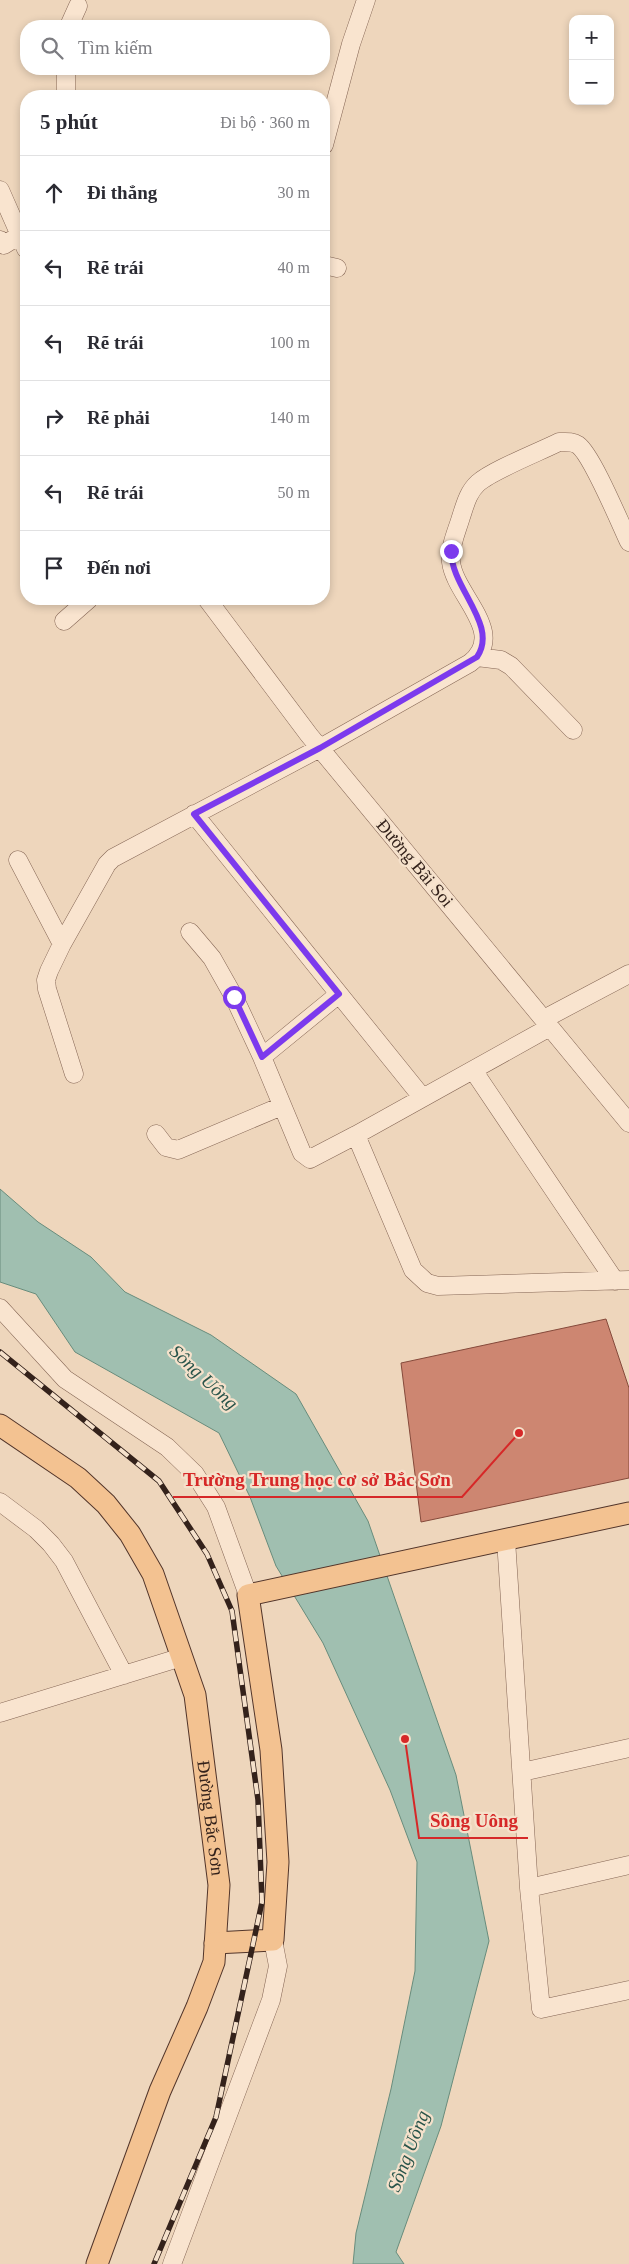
<!DOCTYPE html>
<html lang="vi">
<head>
<meta charset="utf-8">
<style>
	body { margin:0; font-family:Georgia,serif; background:#f7f7f7; color:#2b2b33 }
	.controls { position:absolute; right:15px; top:15px; display:grid; overflow:hidden; border-radius:10px; box-shadow:0 2px 8px #0003 }
	.controls button { width:45px; height:45px; display:grid; place-items:center; padding:0; border:0; border-bottom:1px solid #e1e1e2; background:#fff; color:#2b2b33; font:25px sans-serif }
	.stop { position:absolute; width:15px; height:15px; margin:-11px; border:4px solid #7c3aed; border-radius:50%; background:#fff }
	.stop.end { background:#7c3aed; border-color:#fff; box-shadow:0 1px 5px #0008 }
	.list { margin:0; padding:0; list-style:none }
	h2 { display:flex; justify-content:space-between; align-items:center; height:65px; margin:0; padding:0 20px; font-size:21px }
	h2 small { font-size:16px; font-weight:400; color:#7c7c81 }
	.list li { display:grid; grid-template-columns:32px 1fr auto; gap:15px; align-items:center; box-sizing:border-box; height:75px; padding:0 20px; border-top:1px solid #e1e1e2 }
	.list b { display:block; font-size:19px; white-space:nowrap }
	.list em { font-size:16px; font-style:normal; color:#7c7c81 }
	.icon { flex:none; width:28px; height:28px; fill:none; stroke:currentColor; stroke-width:2; stroke-linecap:round; stroke-linejoin:round }
	.map { position:relative; flex:none; width:629px; height:2264px; overflow:hidden }
	.search { position:absolute; background:#fff; box-shadow:0 2px 8px #0003; left:20px; top:20px; width:310px; height:55px; display:flex; align-items:center; gap:12px; box-sizing:border-box; padding:0 18px; border-radius:20px; color:#7c7c81; font-size:19px }
	.panel { position:absolute; background:#fff; box-shadow:0 2px 8px #0003; left:20px; top:90px; width:310px; height:515px; border-radius:20px }
	.map>svg:first-child { display:block }
	.water { fill:#a0bfb0; stroke:#688c7c }
	.building { fill:#cd8671; stroke:#854a3b }
	.lines { fill:none; stroke-linecap:round; stroke-linejoin:round }
	.minor-casing { stroke:#856655; stroke-width:19 }
	.major-casing { stroke:#52352a; stroke-width:23 }
	.minor { stroke:#f9e4cf; stroke-width:18 }
	.major { stroke:#f3c291; stroke-width:21 }
	.rail-casing { stroke:#34221b; stroke-width:5.5 }
	.rail { stroke:#f5e1cb; stroke-width:4; stroke-dasharray:11; stroke-linecap:butt }
	.route { stroke:#7c3aed; stroke-width:6 }
	.labels { text-anchor:middle; dominant-baseline:central; stroke-width:4.5; stroke-linejoin:round; paint-order:stroke }
	.street-label { font-size:18px; fill:#34221b; stroke:#f5e1cb }
	.water-label { font-size:19px; font-style:italic; fill:#29544a; stroke:#f5e1cb }
	.leader { fill:none; stroke:#d62828; stroke-width:2 }
	.callout-dot { fill:#d62828; stroke:#f5e1cb; stroke-width:2 }
	.callout-label { font-size:19px; text-anchor:middle; font-weight:bold; fill:#d62828; stroke:#f5e1cb; stroke-width:4.5; stroke-linejoin:round; paint-order:stroke }
</style>
</head>
<body>
<div class="map">
<svg width="629" height="2264" viewBox="0 0 629 2264">
	<rect width="100%" height="100%" fill="#eed6bc"/>
	<path class="water" d="M0,1189L38,1222L91,1257L125,1292L211,1335L296,1394L368,1521L456,1775L489,1941L441,2126L396,2252L404,2264H353L356,2233L391,2089L415,1971L417,1862L390,1790L323,1643L276,1566L250,1497L219,1433L75,1352L36,1294L0,1282Z"/>
	<path class="building" d="M606,1319L629,1388V1478L421,1522L401,1363Z"/>
	<g class="lines">
		<g class="minor-casing">
			<path id="minor" d="M69,26L78,6
				M66,69V96
				M324,145L351,44L366,0
				M0,190L26,249
				M0,240L4,245L26,231
				M324,265L337,268
				M207,599L309,735L629,1123
				M64,621L89,599
				M477,657L501,660L511,666L573,730
				M194,814L422,1097
				M18,860L62,944
				M190,932L212,958L234,997L262,1057L302,1153L310,1159L356,1135L550,1027
				M544,1019L629,974
				M262,1057L339,994
				M473,1070L615,1281
				M74,1074L47,989L46,980L49,971L62,944L107,864L113,858L320,748L470,663C508,633 455,596 451,562C449,547 457,531 461,517C465,505 468,492 478,483C493,470 539,452 559,442C566,442 572,441 578,445C592,455 620,523 629,542
				M156,1134L166,1147L178,1150L282,1106
				M356,1135L413,1270L427,1283L438,1286L629,1280
				M0,1308L65,1379L167,1447L195,1474L216,1507L248,1595
				M0,1502L36,1529L51,1544L64,1561L124,1675
				M506,1540L529,1888L541,2009L629,1990
				M0,1713L182,1657
				M522,1772L629,1748
				M529,1888L629,1865
				M172,2264L271,2000L278,1966L273,1940"/>
		</g>
		<g class="major-casing">
			<g id="major">
				<path id="s1" d="M0,1425L78,1478L106,1504L130,1534L153,1574L195,1695L219,1885L214,1962L197,2007L160,2091L97,2264"/>
				<path d="M215,1943L273,1940L278,1862L271,1750L248,1595L629,1513"/>
			</g>
		</g>
		<use href="#minor" class="minor"/>
		<use href="#major" class="major"/>
		<g class="rail-casing">
			<path id="rail" d="M0,1352L159,1481L207,1554L232,1611L258,1800L262,1902L216,2117L154,2264"/>
		</g>
		<use href="#rail" class="rail"/>
	</g>
	<g class="lines">
		<path class="route" d="M234,997L262,1057L339,994L194,814L320,748L477,657C499,625 451,588 451,551"/>
	</g>
	<g class="labels">
		<g class="street-label">
			<text transform="translate(415 863) rotate(50)">Đường Bãi Soi</text>
			<text stroke="none"><textPath href="#s1" startOffset="469">Đường Bắc Sơn</textPath></text>
		</g>
		<g class="water-label">
			<text transform="translate(204 1377) rotate(43)">Sông Uông</text>
			<text transform="translate(408 2151) rotate(-69)">Sông Uông</text>
		</g>
	</g>
	<path class="leader" d="M519 1433L462 1497H173M405 1739L419 1838H528"/>
	<g class="callout-dot">
		<circle cx="519" cy="1433" r="5"/>
		<circle cx="405" cy="1739" r="5"/>
	</g>
	<g class="callout-label">
		<text x="317" y="1486">Trường Trung học cơ sở Bắc Sơn</text>
		<text x="474" y="1827">Sông Uông</text>
	</g>
</svg>
<div class="controls">
<button>+</button>
<button>−</button>
</div>
<div class="stop" style="left:234px;top:997px"></div>
<div class="stop end" style="left:451px;top:551px"></div>
<div class="search"><svg class="icon" aria-label="search" viewBox="0 0 24 24"><circle cx="10" cy="10" r="6"/><path d="M15 15l6 6"/></svg>Tìm kiếm</div>
<section class="panel">
<h2>5 phút<small>Đi bộ · 360 m</small></h2>
<ul class="list">
<li><svg class="icon" aria-label="ahead" viewBox="0 0 24 24"><path d="M12 20V5M6 11l6-6 6 6"/></svg><div><b>Đi thẳng</b></div><em>30 m</em></li>
<li><svg class="icon" aria-label="left" viewBox="0 0 24 24"><path d="M17 20v-9H6M10 6l-5 5 5 5"/></svg><div><b>Rẽ trái</b></div><em>40 m</em></li>
<li><svg class="icon" aria-label="left" viewBox="0 0 24 24"><path d="M17 20v-9H6M10 6l-5 5 5 5"/></svg><div><b>Rẽ trái</b></div><em>100 m</em></li>
<li><svg class="icon" aria-label="right" viewBox="0 0 24 24"><path d="M7 20v-9h11M14 6l5 5-5 5"/></svg><div><b>Rẽ phải</b></div><em>140 m</em></li>
<li><svg class="icon" aria-label="left" viewBox="0 0 24 24"><path d="M17 20v-9H6M10 6l-5 5 5 5"/></svg><div><b>Rẽ trái</b></div><em>50 m</em></li>
<li><svg class="icon" aria-label="arrive" viewBox="0 0 24 24"><path d="M6 21V4h12l-3 4 3 4H6"/></svg><div><b>Đến nơi</b></div></li>
</ul>
</section>
</div>
</body>
</html>
